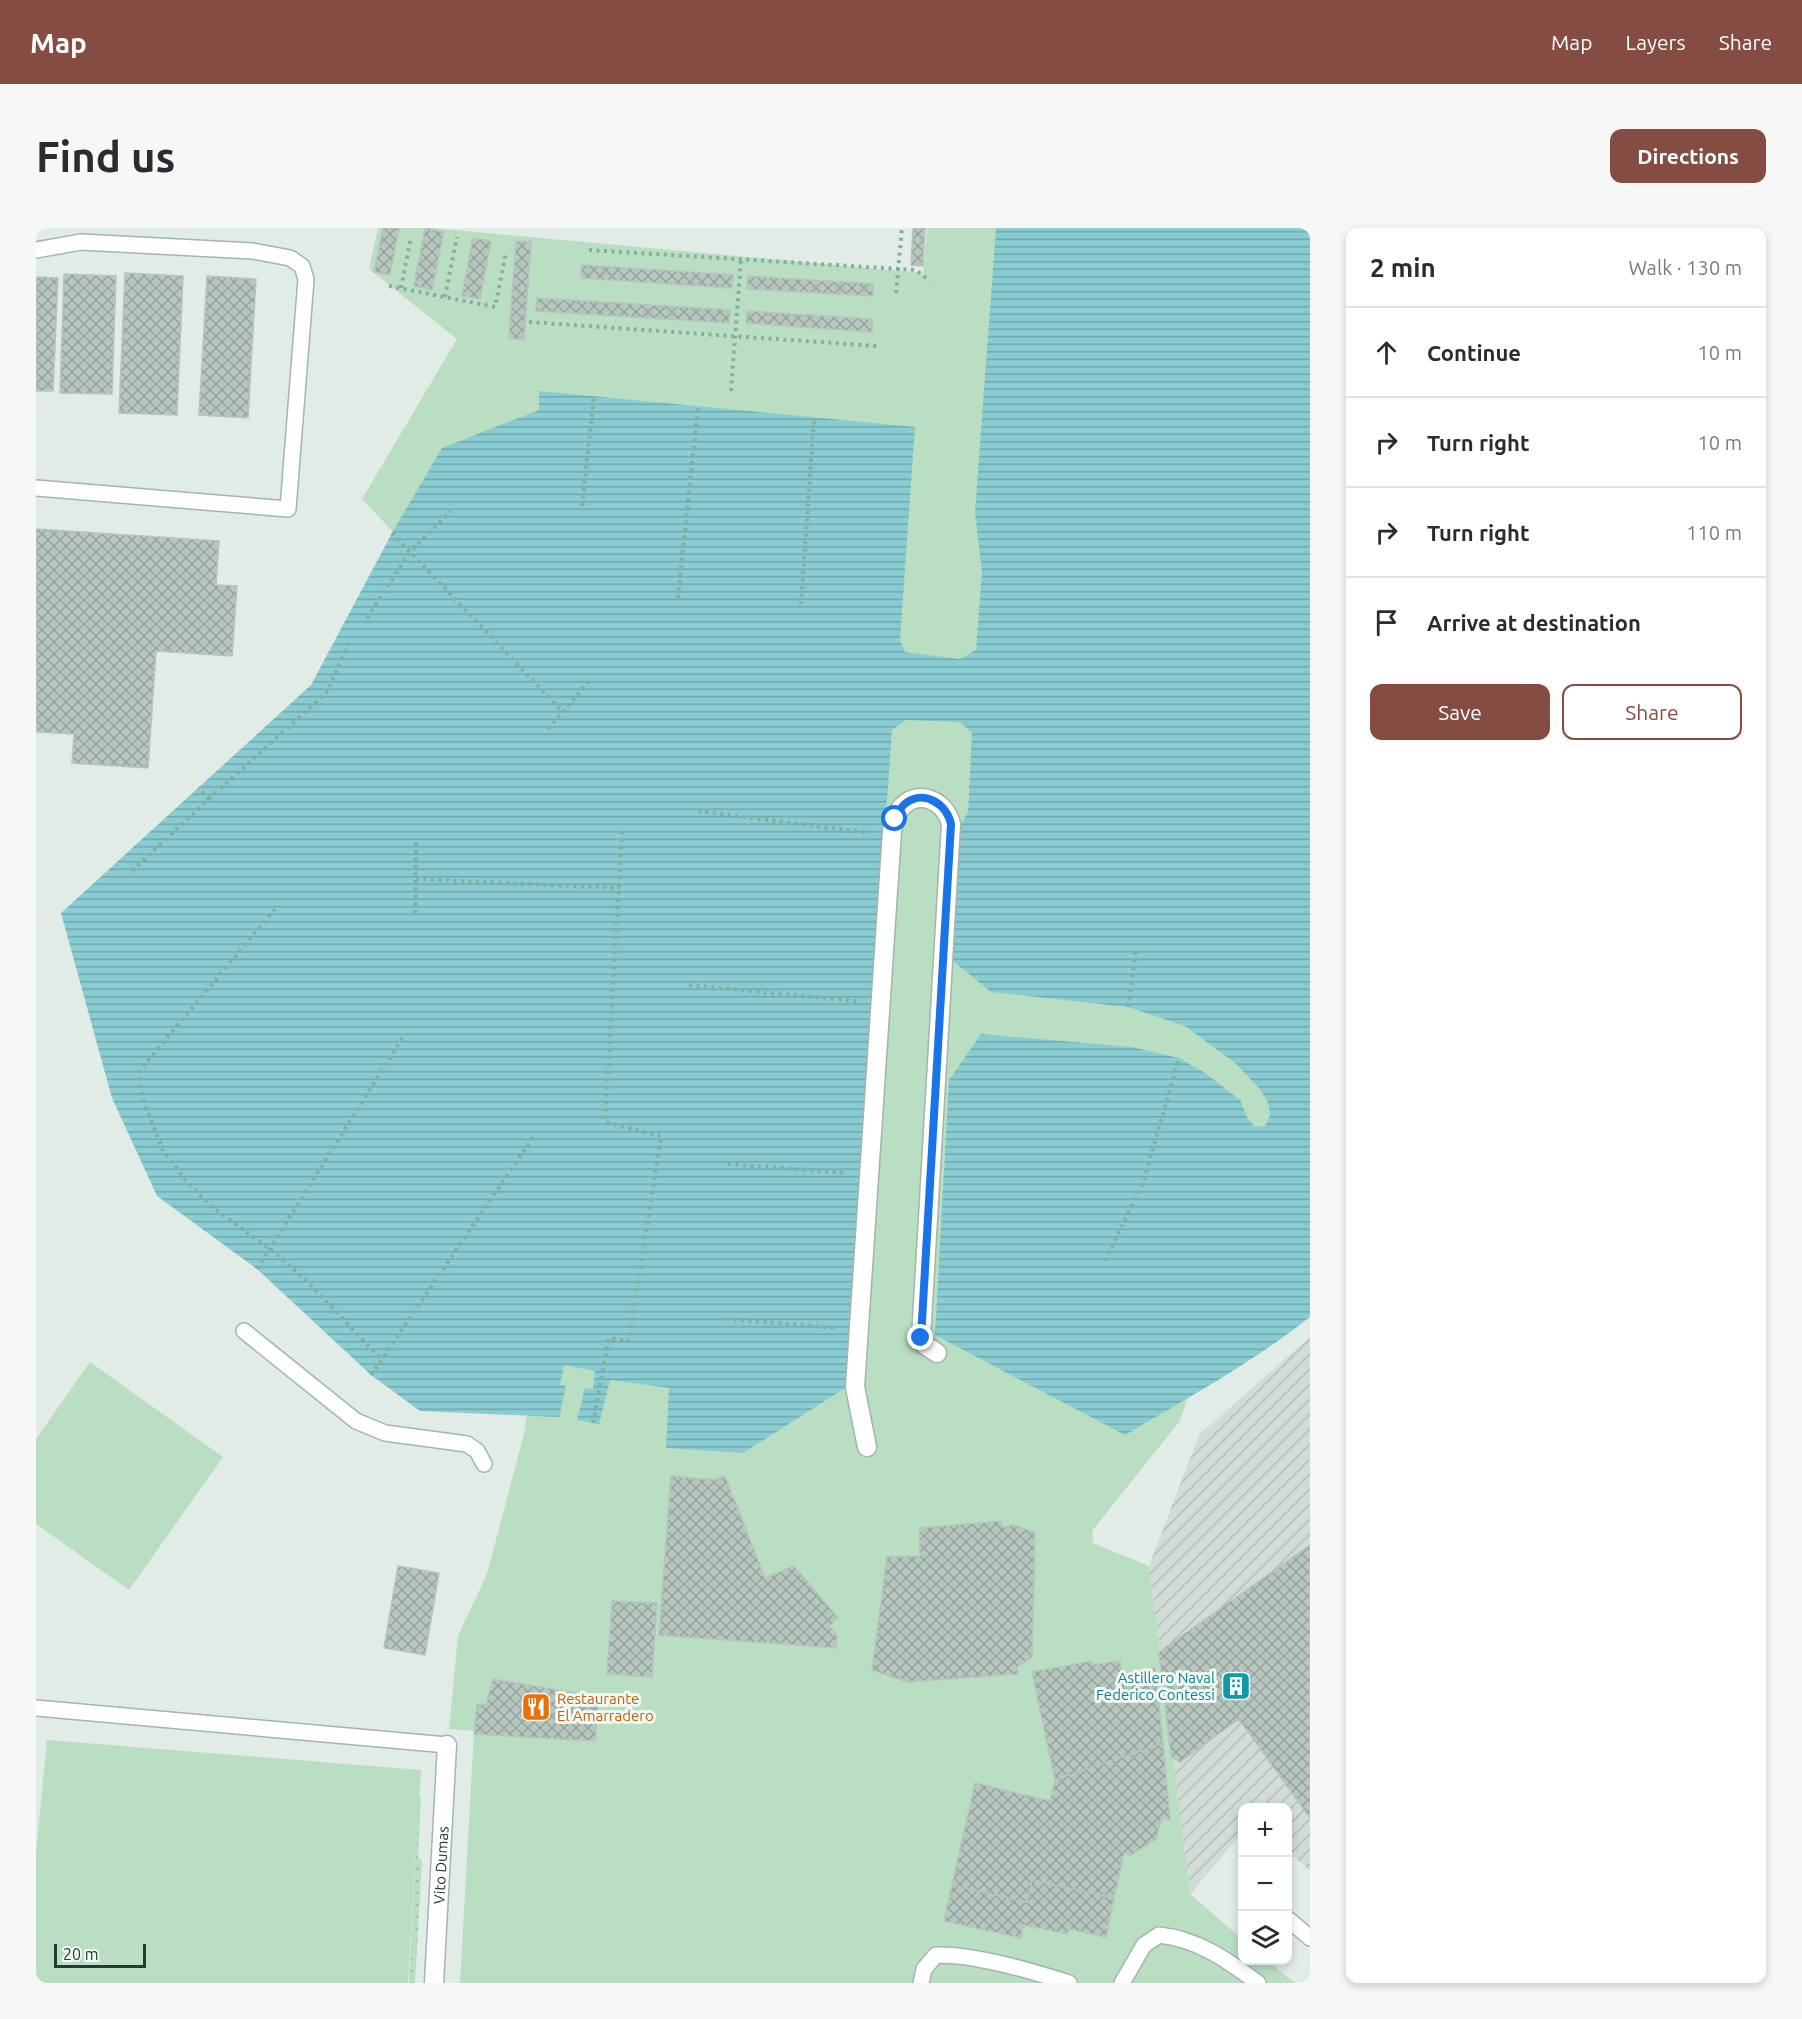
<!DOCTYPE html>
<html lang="en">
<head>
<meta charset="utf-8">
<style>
	body { margin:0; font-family:Ubuntu,sans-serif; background:#f7f7f7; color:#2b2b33 }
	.controls { position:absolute; right:18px; bottom:18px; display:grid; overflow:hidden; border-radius:12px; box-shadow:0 3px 9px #0003 }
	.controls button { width:54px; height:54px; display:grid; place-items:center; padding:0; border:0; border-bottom:2px solid #e1e1e2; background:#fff; color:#2b2b33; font:30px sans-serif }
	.scale { position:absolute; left:18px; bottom:15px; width:92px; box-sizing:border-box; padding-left:6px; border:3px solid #213d34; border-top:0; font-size:16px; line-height:21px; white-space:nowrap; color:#213d34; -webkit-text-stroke:4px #f2f9f5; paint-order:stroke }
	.stop { position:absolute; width:18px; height:18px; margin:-14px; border:4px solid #1a73e8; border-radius:50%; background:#fff }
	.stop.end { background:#1a73e8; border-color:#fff; box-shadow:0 2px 6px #0008 }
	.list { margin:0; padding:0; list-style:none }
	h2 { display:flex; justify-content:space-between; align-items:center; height:78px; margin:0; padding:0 24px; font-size:26px }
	h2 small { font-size:20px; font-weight:400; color:#7c7c81 }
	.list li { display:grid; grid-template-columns:39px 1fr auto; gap:18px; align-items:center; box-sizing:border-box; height:90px; padding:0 24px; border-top:2px solid #e1e1e2 }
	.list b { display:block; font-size:22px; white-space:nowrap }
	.list em { font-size:20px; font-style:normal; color:#7c7c81 }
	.actions { display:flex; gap:12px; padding:18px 24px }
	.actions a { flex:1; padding:14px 0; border:2px solid #854c44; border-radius:12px; text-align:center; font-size:21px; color:#854c44 }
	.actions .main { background:#854c44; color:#fff }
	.icon { flex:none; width:33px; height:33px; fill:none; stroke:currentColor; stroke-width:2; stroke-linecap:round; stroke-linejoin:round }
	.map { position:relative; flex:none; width:1274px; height:1755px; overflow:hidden; border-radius:12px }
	header { display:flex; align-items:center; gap:36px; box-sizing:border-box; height:84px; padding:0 30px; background:#854c44; color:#fff }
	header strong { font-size:28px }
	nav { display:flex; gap:33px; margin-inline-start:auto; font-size:21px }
	.intro { display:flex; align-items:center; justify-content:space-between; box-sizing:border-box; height:144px; padding:0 36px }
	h1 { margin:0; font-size:42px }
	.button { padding:15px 27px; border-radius:12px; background:#854c44; color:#fff; font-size:21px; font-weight:700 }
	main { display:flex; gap:36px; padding:0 36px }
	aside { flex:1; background:#fff; border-radius:12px; box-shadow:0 3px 9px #0003 }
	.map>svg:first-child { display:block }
	.industrial { fill:url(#industrial-furrows) }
	.grass { fill:url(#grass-dots) }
	.garden { fill:#badec1 }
	.water { fill:url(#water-rules) }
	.building { fill:url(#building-cross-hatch); stroke:#b4c6bd; stroke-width:1.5 }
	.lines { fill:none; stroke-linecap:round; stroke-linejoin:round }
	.service-casing { stroke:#a4b4ae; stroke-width:18 }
	.pedestrian-casing { stroke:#a4b4ae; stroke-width:21 }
	.minor-casing { stroke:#a4b4ae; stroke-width:21 }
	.path { stroke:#81b09e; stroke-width:4; stroke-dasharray:3 4.5; stroke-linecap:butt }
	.service { stroke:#fff; stroke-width:15 }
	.pedestrian { stroke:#fff; stroke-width:18 }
	.minor { stroke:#fff; stroke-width:18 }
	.route { stroke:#1a73e8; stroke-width:8 }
	.labels { text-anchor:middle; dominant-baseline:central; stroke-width:6; stroke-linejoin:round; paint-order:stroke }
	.culture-label { font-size:15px; fill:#0d838f; stroke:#f2f9f5; text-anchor:end }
	.food-label { font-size:15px; fill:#c56008; stroke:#f2f9f5; text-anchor:start }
	.street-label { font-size:15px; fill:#213d34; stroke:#f2f9f5 }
</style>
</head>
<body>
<header>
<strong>Map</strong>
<nav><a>Map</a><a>Layers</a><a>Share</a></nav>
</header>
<div class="intro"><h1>Find us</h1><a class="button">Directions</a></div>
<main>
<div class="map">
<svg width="1274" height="1755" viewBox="0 0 1274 1755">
	<defs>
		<pattern id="industrial-furrows" width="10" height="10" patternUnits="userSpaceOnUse" patternTransform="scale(1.5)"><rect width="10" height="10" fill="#d0dcd5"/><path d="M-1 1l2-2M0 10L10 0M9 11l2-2" fill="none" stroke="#b2beb7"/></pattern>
		<pattern id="grass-dots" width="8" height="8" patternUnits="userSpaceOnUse" patternTransform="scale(1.5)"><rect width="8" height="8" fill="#badec1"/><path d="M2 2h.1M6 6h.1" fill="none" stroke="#a0bfa6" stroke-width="1.8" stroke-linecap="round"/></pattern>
		<pattern id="water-rules" width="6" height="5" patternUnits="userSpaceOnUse" patternTransform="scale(1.5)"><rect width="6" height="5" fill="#89ccd2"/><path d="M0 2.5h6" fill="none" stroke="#70a7ab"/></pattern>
		<pattern id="building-cross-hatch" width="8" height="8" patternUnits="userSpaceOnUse" patternTransform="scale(1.5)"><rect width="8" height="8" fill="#b7c7bf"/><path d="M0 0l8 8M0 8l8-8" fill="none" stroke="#94a39c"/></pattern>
	</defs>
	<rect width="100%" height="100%" fill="#e1ece7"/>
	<path class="industrial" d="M1274,1109V1643L1252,1623V1580H1206V1605L1154,1666L1113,1338L1163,1207Z"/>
	<path class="grass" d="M383,1569L385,1570L382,1629L386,1633L379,1755H373Z"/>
	<path class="garden" d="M342,0H396L887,45L891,0H1274V841L1143,1194L1056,1303L1057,1315L1113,1338L1154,1666L1206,1711V1732L1232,1733L1259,1755H424L438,1503L413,1501L422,1408L451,1346L488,1206L507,1076L527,483L326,271L421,111L333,41Z
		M54,1134L187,1229L93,1362L0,1296V1211Z
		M11,1512L385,1542L372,1755H0V1624Z"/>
	<path class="water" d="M960,0H1274V1089C1217,1134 1152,1170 1089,1207L899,1107L913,852L945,806L1096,819L1143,830L1169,845L1204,872L1211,889L1219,899L1229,898L1234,887L1232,874L1223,860L1199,835L1149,798L1092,779L955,764L917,733L923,601L932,584L936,505L924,494L870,492L856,502L809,1160L707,1225L630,1220L633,1160L574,1152L563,1196L541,1192L549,1160L557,1161L559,1143L528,1137L524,1157L530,1158L523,1189L384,1183L335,1147L221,1041L121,968L76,870L25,685L275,457L356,305L406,220L503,182V163L879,199L864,412L869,424L924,431L940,422L946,344L939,284Z"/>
	<path class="building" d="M347,0H363L354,47L338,44Z
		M389,0L408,4L396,62L378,58Z
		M877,0H889L887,38L875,37Z
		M437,10L455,13L444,71L426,68Z
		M480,13L495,14L488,112L473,110Z
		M546,37L697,47L696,60L545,50Z
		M89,45L147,48L141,187L83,185Z
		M28,46L80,48L76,166L24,165Z
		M171,48L220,51L212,190L163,187Z
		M712,48L837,56V68L711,61Z
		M0,49L22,50L17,163H0Z
		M501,70L694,82L693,95L500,83Z
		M711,83L836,91V104L710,95Z
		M0,301L183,313L180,357L201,358L196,428L120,423L112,540L36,535L38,506L0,504Z
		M635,1248L679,1252L689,1248L729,1350L758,1338L802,1390L793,1398L801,1408L800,1420L623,1407Z
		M965,1293L967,1299L979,1297L999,1305L996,1429L981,1439L982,1446L871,1454L836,1442L851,1329L884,1328V1300Z
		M1274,1317V1590L1203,1491L1144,1534L1135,1528L1123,1424Z
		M362,1338L403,1345L389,1427L348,1420Z
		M576,1373L621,1375L616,1449L571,1446Z
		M1056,1433L1057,1437L1084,1433L1086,1446L1119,1440L1127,1515L1019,1552L996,1444Z
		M457,1451L563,1469L559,1513L438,1506L441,1476L450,1477Z
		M1127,1515L1134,1591L1125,1592L1120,1611L1095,1627L1088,1625L1078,1670L996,1652L991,1674L916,1657L939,1555L1014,1573L1019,1552Z
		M996,1652L1078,1670L1070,1709L1033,1701L1031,1706L987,1697L985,1710L908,1693L916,1657L991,1674Z"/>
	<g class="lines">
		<g class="service-casing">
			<path id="service" d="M0,22L45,14L217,23L254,30L266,38L270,51L252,281L0,260
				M208,1103L320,1193L349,1205L431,1216L441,1223L448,1236
				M0,1480L411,1517
				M1252,1691L1274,1710
				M885,1755L888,1741L900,1727C937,1726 996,1743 1033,1755
				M1086,1755L1108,1717L1123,1707C1162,1711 1191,1732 1222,1755"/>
		</g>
		<g class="pedestrian-casing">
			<path id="pedestrian" d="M831,1219L819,1159L856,603C858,595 859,587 864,581C881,559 910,573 915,596L885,1110L889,1117L901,1125"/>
		</g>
		<g class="minor-casing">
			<g id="minor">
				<path id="s1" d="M398,1755L411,1517"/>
			</g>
		</g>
		<path class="path" d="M553,22L880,42L894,53
			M353,58L459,79L470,24
			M365,60L375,9
			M860,65L866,0
			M409,69L421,9
			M493,94L841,118
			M695,163L705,31
			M546,278L558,169
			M356,305L527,484
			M642,370L662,179
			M765,376L778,190
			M331,390L374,324L415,283
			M512,501L555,451
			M173,571L291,464L314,413
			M662,583L834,605
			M96,643L173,571L162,560
			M380,651L584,660
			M239,681L104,842L103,853L106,868L126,921L150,953L176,979L233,1020L268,1050L346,1132
			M379,685L380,613
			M653,757L820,773
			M1092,779L1100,722
			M692,936L811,945
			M1069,1033L1108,952L1143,830
			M221,1041L368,807
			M690,1091L800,1100
			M335,1147L498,908
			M557,1195L573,1110L593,1113L625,908L569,894L586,602"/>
		<use href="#service" class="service"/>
		<use href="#pedestrian" class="pedestrian"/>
		<use href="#minor" class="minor"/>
	</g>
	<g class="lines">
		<path class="route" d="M859,591C862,585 864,579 870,575C889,561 911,577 915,596L885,1110"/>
	</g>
	<defs>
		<g id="building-square" transform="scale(1.5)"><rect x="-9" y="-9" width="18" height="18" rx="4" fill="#0f9aa8" stroke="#f2f9f5"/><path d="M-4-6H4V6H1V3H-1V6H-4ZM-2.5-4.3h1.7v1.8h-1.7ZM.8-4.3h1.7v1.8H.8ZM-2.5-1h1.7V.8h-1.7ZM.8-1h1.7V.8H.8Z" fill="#fff"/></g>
		<g id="restaurant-square" transform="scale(1.5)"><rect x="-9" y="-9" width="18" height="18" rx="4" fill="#e8710a" stroke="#f2f9f5"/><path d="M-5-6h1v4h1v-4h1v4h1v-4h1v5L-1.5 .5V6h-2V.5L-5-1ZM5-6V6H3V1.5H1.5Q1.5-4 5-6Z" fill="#fff"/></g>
	</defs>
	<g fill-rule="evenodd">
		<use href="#building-square" x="1200" y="1458"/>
		<use href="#restaurant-square" x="500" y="1479"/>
	</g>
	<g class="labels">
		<g class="culture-label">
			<text x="1179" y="1449">Astillero Naval<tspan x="1179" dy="17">Federico Contessi</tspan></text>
		</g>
		<g class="food-label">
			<text x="521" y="1470">Restaurante<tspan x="521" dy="17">El Amarradero</tspan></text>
		</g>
		<g class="street-label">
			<text stroke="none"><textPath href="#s1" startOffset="118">Vito Dumas</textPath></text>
		</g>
	</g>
</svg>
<div class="controls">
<button>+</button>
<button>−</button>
<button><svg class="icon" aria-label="layers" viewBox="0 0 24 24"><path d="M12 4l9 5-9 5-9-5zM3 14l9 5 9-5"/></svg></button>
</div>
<div class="scale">20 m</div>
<div class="stop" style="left:859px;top:591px"></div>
<div class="stop end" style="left:885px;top:1110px"></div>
</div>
<aside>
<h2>2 min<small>Walk · 130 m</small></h2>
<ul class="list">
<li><svg class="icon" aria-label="ahead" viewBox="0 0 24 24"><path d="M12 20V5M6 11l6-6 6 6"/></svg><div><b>Continue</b></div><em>10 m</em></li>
<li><svg class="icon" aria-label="right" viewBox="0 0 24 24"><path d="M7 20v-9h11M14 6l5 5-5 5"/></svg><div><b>Turn right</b></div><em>10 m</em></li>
<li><svg class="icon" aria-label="right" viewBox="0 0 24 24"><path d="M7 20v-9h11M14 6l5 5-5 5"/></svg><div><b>Turn right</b></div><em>110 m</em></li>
<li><svg class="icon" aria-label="arrive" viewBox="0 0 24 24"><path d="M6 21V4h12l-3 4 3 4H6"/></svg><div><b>Arrive at destination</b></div></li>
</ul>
<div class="actions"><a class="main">Save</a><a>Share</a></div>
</aside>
</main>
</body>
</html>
